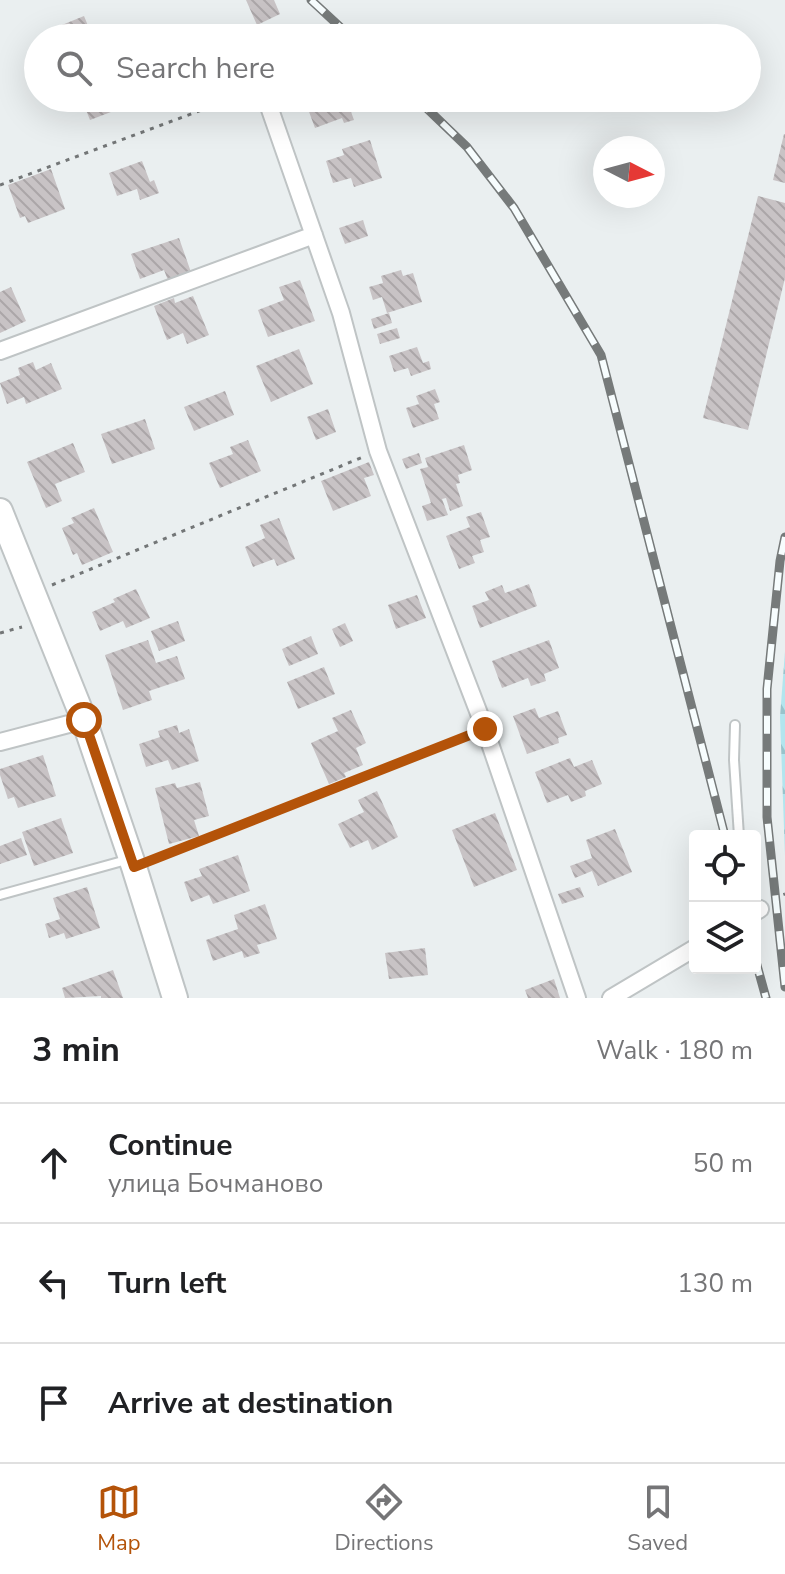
<!DOCTYPE html>
<html lang="en">
<head>
<meta charset="utf-8">
<style>
	body { margin:0; font-family:"Nunito Sans",sans-serif; background:#f6f6f6; color:#202124 }
	.controls { position:absolute; right:24px; bottom:24px; display:grid; overflow:hidden; border-radius:8px; box-shadow:0 8px 32px #0002 }
	.controls button { width:72px; height:72px; display:grid; place-items:center; padding:0; border:0; border-bottom:2px solid #e0e0e0; background:#fff; color:#202124; font:40px sans-serif }
	.compass { position:absolute; left:593px; top:136px; width:72px; height:72px; border-radius:50%; background:#fff; box-shadow:0 8px 32px #0002; rotate:96deg }
	.stop { position:absolute; width:24px; height:24px; margin:-18px; border:6px solid #b45309; border-radius:50%; background:#fff }
	.stop.end { background:#b45309; border-color:#fff; box-shadow:0 2px 8px #0008 }
	.list { margin:0; padding:0; list-style:none }
	h2 { display:flex; justify-content:space-between; align-items:center; height:104px; margin:0; padding:0 32px; font-size:34px }
	h2 small { font-size:26px; font-weight:400; color:#757577 }
	.list li { display:grid; grid-template-columns:52px 1fr auto; gap:24px; align-items:center; box-sizing:border-box; height:120px; padding:0 32px; border-top:2px solid #e0e0e0 }
	.list b { display:block; font-size:30px; white-space:nowrap }
	.list p { margin:0; font-size:26px; white-space:nowrap; color:#757577 }
	.list em { font-size:26px; font-style:normal; color:#757577 }
	.icon { flex:none; width:44px; height:44px; fill:none; stroke:currentColor; stroke-width:2; stroke-linecap:round; stroke-linejoin:round }
	.map { position:relative; flex:none; width:785px; height:998px; overflow:hidden }
	.search { position:absolute; background:#fff; box-shadow:0 8px 32px #0002; left:24px; right:24px; top:24px; height:88px; display:flex; align-items:center; gap:20px; box-sizing:border-box; padding:0 28px; border-radius:44px; color:#757577; font-size:30px }
	.sheet { height:464px; background:#fff }
	nav { display:flex; justify-content:space-around; align-items:center; box-sizing:border-box; height:112px; border-top:2px solid #e0e0e0; background:#fff; font-size:22px; color:#757577 }
	nav a { display:grid; justify-items:center; gap:4px }
	nav .on { color:#b45309 }
	.map>svg:first-child { display:block }
	.forest { fill:url(#forest-firs) }
	.building { fill:url(#building-back-hatch) }
	.lines { fill:none; stroke-linecap:round; stroke-linejoin:round }
	.service-casing { stroke:#bfc4c5; stroke-width:12 }
	.minor-casing { stroke:#bfc4c5; stroke-width:20 }
	.secondary-casing { stroke:#bfc4c5; stroke-width:28 }
	.path { stroke:#737677; stroke-width:3; stroke-dasharray:4 6; stroke-linecap:butt }
	.service { stroke:#fff; stroke-width:8 }
	.minor { stroke:#fff; stroke-width:16 }
	.secondary { stroke:#fff; stroke-width:24 }
	.rail-casing { stroke:#767a7a; stroke-width:9 }
	.rail { stroke:#f7fdfe; stroke-width:6; stroke-dasharray:18; stroke-linecap:butt }
	.route { stroke:#b45309; stroke-width:10 }
</style>
</head>
<body>
<div class="map">
<svg width="785" height="998" viewBox="0 0 785 998">
	<defs>
		<pattern id="forest-firs" width="22" height="20" patternUnits="userSpaceOnUse" patternTransform="scale(2)"><rect width="22" height="20" fill="#b2e5ee"/><path d="M5 1l3.5 6h-7zM16 11l3.5 6h-7z" fill="#98c3cb"/></pattern>
		<pattern id="building-back-hatch" width="6" height="6" patternUnits="userSpaceOnUse" patternTransform="scale(2)"><rect width="6" height="6" fill="#c8c3c5"/><path d="M-1 5l2 2M0 0l6 6M5-1l2 2" fill="none" stroke="#aba6a8"/></pattern>
	</defs>
	<rect width="100%" height="100%" fill="#eaeff0"/>
	<path class="forest" d="M785,651V856L780,717Z"/>
	<path class="building" d="M246,0H274L280,14L257,25Z
		M84,16L93,38H56L52,29Z
		M87,98H121L124,107L90,120L82,100Z
		M338,98H346L354,120L344,123L342,118L315,128L308,109Z
		M784,134H785V183L773,180Z
		M370,140L382,178L354,187L351,178L333,183L326,161L344,155L342,149Z
		M142,161L150,182L154,180L159,193L140,200L137,189L117,196L109,173Z
		M51,169L65,209L28,223L25,216L20,218L8,185Z
		M758,196L785,203V278L748,430L703,418Z
		M363,220L368,236L345,244L339,228Z
		M179,238L192,275L169,283L164,270L140,279L131,254Z
		M401,270L403,276L413,273L422,302L387,313L382,297L373,300L369,287L383,283L381,276Z
		M300,280L315,321L268,337L258,310L284,300L279,287Z
		M11,287L26,321L0,333V292Z
		M193,296L209,335L187,344L183,333L167,340L154,306L174,298L175,303Z
		M389,313L392,323L374,329L371,319Z
		M397,328L400,338L380,344L377,334Z
		M417,347L423,363L429,361L431,369L411,376L408,368L394,372L389,356Z
		M299,349L313,384L271,402L256,366Z
		M33,362L36,370L51,363L62,389L26,404L24,397L7,404L0,383L20,375L18,368Z
		M435,389L440,402L434,404L439,419L413,428L406,408L419,404L416,396Z
		M225,391L234,415L194,431L184,407Z
		M328,409L336,432L316,440L307,417Z
		M145,419L155,449L112,464L101,434Z
		M248,440L261,471L220,488L209,463L233,454L230,447Z
		M73,443L85,472L55,484L62,501L46,508L27,462Z
		M464,445L472,470L458,475L460,483L456,484L463,506L450,511L446,498L442,499L448,515L427,521L422,506L431,503L420,469L428,467L425,458Z
		M419,453L422,463L406,469L402,459Z
		M369,462L374,475L364,478L371,496L333,511L321,481Z
		M94,508L113,552L82,565L77,553L73,555L62,528L74,523L71,518Z
		M481,512L490,537L480,540L484,552L472,556L475,563L459,569L446,536L470,527L466,517Z
		M279,518L295,559L277,566L274,559L253,567L245,547L265,538L260,525Z
		M529,584L537,606L480,628L472,606L489,600L485,592L502,585L505,593Z
		M136,589L150,618L126,628L123,621L100,631L92,612L115,602L113,599Z
		M417,595L426,618L396,629L388,605Z
		M178,621L185,641L159,651L151,631Z
		M345,623L353,641L340,647L332,629Z
		M311,636L318,654L289,666L282,649Z
		M148,640L156,663L177,656L185,679L149,691L152,700L123,710L105,655Z
		M549,640L559,668L544,674L546,681L531,686L528,678L502,688L492,661Z
		M324,667L335,694L298,709L287,682Z
		M535,708L539,718L558,711L567,735L558,738L559,743L527,754L513,716Z
		M351,710L366,743L356,748L363,765L344,773L346,777L329,784L311,743L338,731L332,718Z
		M177,725L179,733L189,729L199,761L172,770L168,760L146,767L139,744L160,737L158,731Z
		M43,755L56,796L18,808L14,797L8,799L0,775V769Z
		M570,758L574,767L592,760L602,784L585,791L586,796L571,802L568,795L547,803L535,772Z
		M200,782L209,816L194,820L199,836L169,844L155,788L175,783L177,788Z
		M377,791L398,837L372,850L368,840L350,848L338,824L364,812L358,800Z
		M495,813L517,870L474,887L452,830Z
		M61,818L73,853L34,866L22,832Z
		M615,829L632,872L598,886L592,871L575,878L570,866L592,858L586,840Z
		M21,838L27,855L0,864V846Z
		M238,855L250,891L213,904L209,895L191,902L184,882L202,876L199,869Z
		M87,887L100,928L66,939L64,933L49,938L45,924L60,919L53,898Z
		M580,887L584,897L562,904L558,894Z
		M265,904L277,939L257,945L260,953L244,958L242,951L213,961L206,940L238,929L234,915Z
		M425,948L428,975L389,979L385,953Z
		M113,970L123,998H101V996L65,998L62,988Z
		M554,979L560,998H528L525,990Z"/>
	<g class="lines">
		<g class="service-casing">
			<path id="service" d="M735,725L734,760L739,836
				M0,895L130,859"/>
		</g>
		<g class="minor-casing">
			<path id="minor" d="M266,98L341,313L378,451L485,729L577,998
				M0,351L314,235
				M0,742L84,720
				M755,912L760,909
				M611,998L695,948"/>
		</g>
		<g class="secondary-casing">
			<path id="secondary" d="M0,511L84,720L134,867L175,998"/>
		</g>
		<path class="path" d="M0,185L234,98
			M52,585L363,457
			M0,633L22,627
			M154,859L467,736
			M774,898L785,894"/>
		<use href="#service" class="service"/>
		<use href="#minor" class="minor"/>
		<use href="#secondary" class="secondary"/>
		<g class="rail-casing">
			<path id="rail" d="M311,0L352,38
				M416,98L467,147L514,208L601,355L725,836
				M785,537L780,561L767,689V817L785,987
				M755,958L766,998"/>
		</g>
		<use href="#rail" class="rail"/>
	</g>
	<g class="lines">
		<path class="route" d="M84,720L134,867L485,729"/>
	</g>
</svg>
<div class="controls">
<button><svg class="icon" aria-label="locate" viewBox="0 0 24 24"><circle cx="12" cy="12" r="6"/><path d="M12 2v4M12 18v4M2 12h4M18 12h4"/></svg></button>
<button><svg class="icon" aria-label="layers" viewBox="0 0 24 24"><path d="M12 4l9 5-9 5-9-5zM3 14l9 5 9-5"/></svg></button>
</div>
<svg class="compass" viewBox="-18 -18 36 36"><path d="M0-13l5 13h-10z" fill="#e53935"/><path d="M0 13l5-13h-10z" fill="#757577"/></svg>
<div class="stop" style="left:84px;top:720px"></div>
<div class="stop end" style="left:485px;top:729px"></div>
<div class="search"><svg class="icon" aria-label="search" viewBox="0 0 24 24"><circle cx="10" cy="10" r="6"/><path d="M15 15l6 6"/></svg>Search here</div>
</div>
<section class="sheet">
<h2>3 min<small>Walk · 180 m</small></h2>
<ul class="list">
<li><svg class="icon" aria-label="ahead" viewBox="0 0 24 24"><path d="M12 20V5M6 11l6-6 6 6"/></svg><div><b>Continue</b><p>улица Бочманово</p></div><em>50 m</em></li>
<li><svg class="icon" aria-label="left" viewBox="0 0 24 24"><path d="M17 20v-9H6M10 6l-5 5 5 5"/></svg><div><b>Turn left</b></div><em>130 m</em></li>
<li><svg class="icon" aria-label="arrive" viewBox="0 0 24 24"><path d="M6 21V4h12l-3 4 3 4H6"/></svg><div><b>Arrive at destination</b></div></li>
</ul>
</section>
<nav>
<a class="on"><svg class="icon" aria-label="map" viewBox="0 0 24 24"><path d="M3 6l6-2 6 2 6-2v14l-6 2-6-2-6 2zM9 4v14M15 6v14"/></svg>Map</a>
<a><svg class="icon" aria-label="directions" viewBox="0 0 24 24"><path d="M12 3l9 9-9 9-9-9zM9 14v-3h6M13 9l2 2-2 2"/></svg>Directions</a>
<a><svg class="icon" aria-label="saved" viewBox="0 0 24 24"><path d="M7 4h10v16l-5-4-5 4z"/></svg>Saved</a>
</nav>
</body>
</html>
